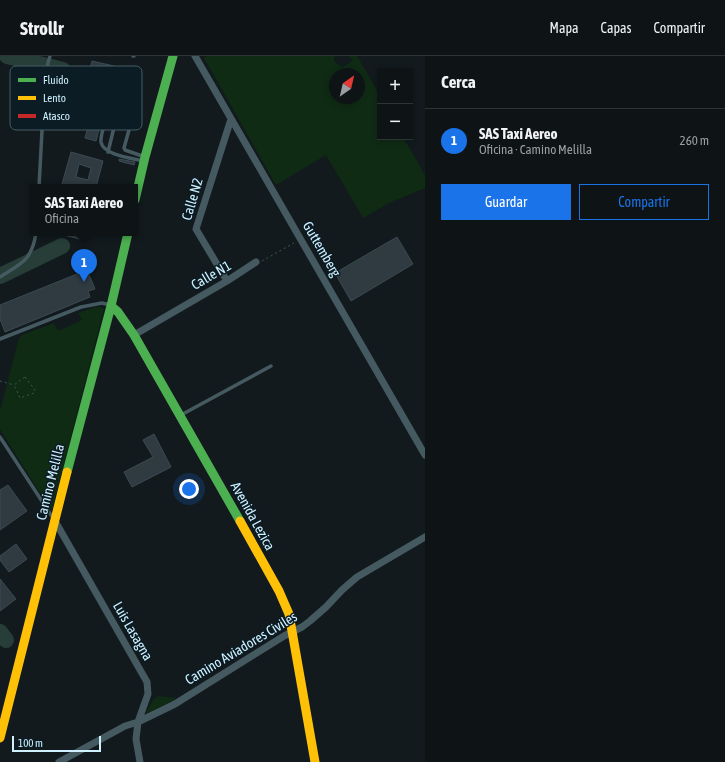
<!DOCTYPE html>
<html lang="es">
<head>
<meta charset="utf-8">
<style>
	body { margin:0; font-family:"Asap Condensed",sans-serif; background:#171d1f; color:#f1f3f6 }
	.controls { position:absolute; right:12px; top:12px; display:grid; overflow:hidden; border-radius:0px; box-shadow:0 2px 6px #0003 }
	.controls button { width:36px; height:36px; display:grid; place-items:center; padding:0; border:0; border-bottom:1px solid #2e3335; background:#0e1416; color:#f1f3f6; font:20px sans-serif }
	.compass { position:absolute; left:329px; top:12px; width:36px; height:36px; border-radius:50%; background:#0e1416; box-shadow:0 2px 6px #0003; rotate:34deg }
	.scale { position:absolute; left:12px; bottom:10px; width:89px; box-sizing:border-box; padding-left:4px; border:2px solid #cff1ff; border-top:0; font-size:11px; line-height:14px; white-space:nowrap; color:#cff1ff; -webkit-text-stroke:3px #0c1c24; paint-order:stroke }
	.you { position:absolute; left:189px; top:433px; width:14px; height:14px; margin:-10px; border:3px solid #fff; border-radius:50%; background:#1a73e8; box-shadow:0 0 0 6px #1a73e833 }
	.badge { display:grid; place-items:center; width:26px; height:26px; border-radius:50%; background:#1a73e8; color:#fff; font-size:13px; font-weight:700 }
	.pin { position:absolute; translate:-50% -33px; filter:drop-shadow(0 1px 2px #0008) }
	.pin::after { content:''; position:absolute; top:21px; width:14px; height:12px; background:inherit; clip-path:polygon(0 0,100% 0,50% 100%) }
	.popup { position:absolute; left:30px; top:128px; width:108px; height:52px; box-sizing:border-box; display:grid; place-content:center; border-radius:0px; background:#0e1416; filter:drop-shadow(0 1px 3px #0005); font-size:13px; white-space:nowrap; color:#9b9ea1 }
	.popup b { font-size:15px; color:#f1f3f6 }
	.popup::after { content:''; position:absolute; left:50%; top:100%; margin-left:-8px; border:8px solid transparent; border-top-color:#0e1416 }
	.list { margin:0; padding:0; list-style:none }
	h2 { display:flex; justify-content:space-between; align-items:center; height:52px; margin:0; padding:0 16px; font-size:17px }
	h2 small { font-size:13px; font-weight:400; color:#9b9ea1 }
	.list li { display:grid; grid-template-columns:26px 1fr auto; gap:12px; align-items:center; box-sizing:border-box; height:64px; padding:0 16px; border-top:1px solid #2e3335 }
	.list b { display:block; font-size:15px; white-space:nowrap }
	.list p { margin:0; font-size:13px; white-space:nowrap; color:#9b9ea1 }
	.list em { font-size:13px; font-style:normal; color:#9b9ea1 }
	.actions { display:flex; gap:8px; padding:12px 16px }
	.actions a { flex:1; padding:9px 0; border:1px solid #1a73e8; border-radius:0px; text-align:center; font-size:14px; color:#1a73e8 }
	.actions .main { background:#1a73e8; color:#fff }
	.map { position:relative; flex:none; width:425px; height:706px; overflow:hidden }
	header { display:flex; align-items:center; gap:24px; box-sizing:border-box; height:56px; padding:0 20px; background:#0e1416; border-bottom:1px solid #2e3335 }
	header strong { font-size:19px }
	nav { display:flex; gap:22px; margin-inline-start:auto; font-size:14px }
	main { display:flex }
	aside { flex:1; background:#0e1416 }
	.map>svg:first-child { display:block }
	.green { fill:#0f2b14; fill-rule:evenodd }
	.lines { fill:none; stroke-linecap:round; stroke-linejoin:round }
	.taxiway { stroke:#273e38; stroke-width:16 }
	.building { fill:#2f3a41; stroke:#3b4a53; fill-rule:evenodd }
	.path { stroke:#3d594f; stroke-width:1; stroke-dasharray:2 3; stroke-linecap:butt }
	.lane { stroke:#455a60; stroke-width:3.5 }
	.street { stroke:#455a60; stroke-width:7 }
	.fast { stroke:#4caf50; stroke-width:9 }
	.slow { stroke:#ffc107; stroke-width:9 }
	.labels { text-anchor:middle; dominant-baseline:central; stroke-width:3; stroke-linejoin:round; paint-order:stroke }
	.street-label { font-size:14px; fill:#cff1ff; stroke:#0c1c24 }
	.key { fill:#0c1c24; stroke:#465c66; stroke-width:1 }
	.key-label { font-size:11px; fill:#cff1ff }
</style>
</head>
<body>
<header>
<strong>Strollr</strong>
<nav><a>Mapa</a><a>Capas</a><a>Compartir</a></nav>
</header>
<main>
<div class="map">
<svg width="425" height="706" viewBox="0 0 425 706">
	<rect width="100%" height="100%" fill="#121a1e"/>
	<path class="green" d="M207,0H335L334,5L342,11L353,5L349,0H357L380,40V81H403L425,119V132L389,147L363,162L326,99L276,129L204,2ZM335,18H359V42H335Z
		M95,251H101L104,253L52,454L50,453L0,373V355L19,282L22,279L54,267L58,275L82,264L78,257Z
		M158,640L176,642L174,644L145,658L153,644Z"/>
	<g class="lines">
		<path class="taxiway" d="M7,0L63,14
			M0,220L62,190
			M0,576L6,584"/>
	</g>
	<path class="building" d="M92,5L114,10L111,13L113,17L111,24L108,26L109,30L106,44L84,38Z
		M91,59L102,62L96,85L85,82Z
		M71,96L103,105L96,131H71L62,128ZM79,108L91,112L88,124L76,121Z
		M119,103L135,106L134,109L119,105Z
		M65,177H85L83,184L64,179Z
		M397,181L413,208L351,245L335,217Z
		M87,214L95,233L88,235L90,241L5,276L0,263V249Z
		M154,378L171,411L132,431L124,416L153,401L143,384Z
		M8,429L27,455L0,474V434Z
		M16,488L27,503L9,516L0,504V500Z
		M0,523L16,543L0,555Z"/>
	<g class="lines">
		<path class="path" d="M262,205L294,187
			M25,321L35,334L34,337L20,342L14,329Z
			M0,325L14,329"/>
		<path class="lane" d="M133,0H134
			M114,14L124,17L115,54
			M111,27L121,30
			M108,96L118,55
			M143,105C132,102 103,99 101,86C100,79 106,64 108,57L110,55L115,54L131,60L132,63L124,92L125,94L145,101
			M39,131L45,18L50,0
			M0,221C22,207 32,204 36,177
			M0,283L81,251L102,247L110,249
			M181,359L271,310
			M0,381L53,462"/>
		<path class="street" d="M195,0L425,399
			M227,225L196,173L231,63
			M134,279L227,225L256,206
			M55,465L147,626L148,638L138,666L136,683L140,706
			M59,706L125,670L138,666L175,648L284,580L302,571L310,565L326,551L342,534L357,521L425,481"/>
		<path class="fast" d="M135,144L145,101L173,0
			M111,250L118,256L134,279L240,465
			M67,416L111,250L128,177"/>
		<path class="slow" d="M240,465L279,535L289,558L315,706
			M0,682L67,416"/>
	</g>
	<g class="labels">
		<g class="street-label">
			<text transform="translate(192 143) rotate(-74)">Calle N2</text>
			<text transform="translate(322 193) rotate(60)">Guttemberg</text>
			<text transform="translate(211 219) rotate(-30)">Calle N1</text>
			<text transform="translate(50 426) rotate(-76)">Camino Melilla</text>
			<text transform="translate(253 460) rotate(61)">Avenida Lezica</text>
			<text transform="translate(133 575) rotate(60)">Luis Lasagna</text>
			<text transform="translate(241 592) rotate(-31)">Camino Aviadores Civiles</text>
		</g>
	</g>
	<rect x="10" y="10" width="132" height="64" rx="6" class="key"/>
	<rect x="18" y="22" width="18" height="4" fill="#4caf50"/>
	<rect x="18" y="40" width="18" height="4" fill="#ffc107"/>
	<rect x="18" y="58" width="18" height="4" fill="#c62828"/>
	<g class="key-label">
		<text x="43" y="28">Fluido</text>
		<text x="43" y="46">Lento</text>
		<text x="43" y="64">Atasco</text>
	</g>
</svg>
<div class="controls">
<button>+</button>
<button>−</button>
</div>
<svg class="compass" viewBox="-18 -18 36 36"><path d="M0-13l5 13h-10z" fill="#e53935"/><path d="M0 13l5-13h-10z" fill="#9b9ea1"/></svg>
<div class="scale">100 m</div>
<div class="you"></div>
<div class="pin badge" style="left:84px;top:226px">1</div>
<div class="popup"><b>SAS Taxi Aereo</b>Oficina</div>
</div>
<aside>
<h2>Cerca<small></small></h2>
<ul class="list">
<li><span class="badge">1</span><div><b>SAS Taxi Aereo</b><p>Oficina · Camino Melilla</p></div><em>260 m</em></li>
</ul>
<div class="actions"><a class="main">Guardar</a><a>Compartir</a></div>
</aside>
</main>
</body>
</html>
